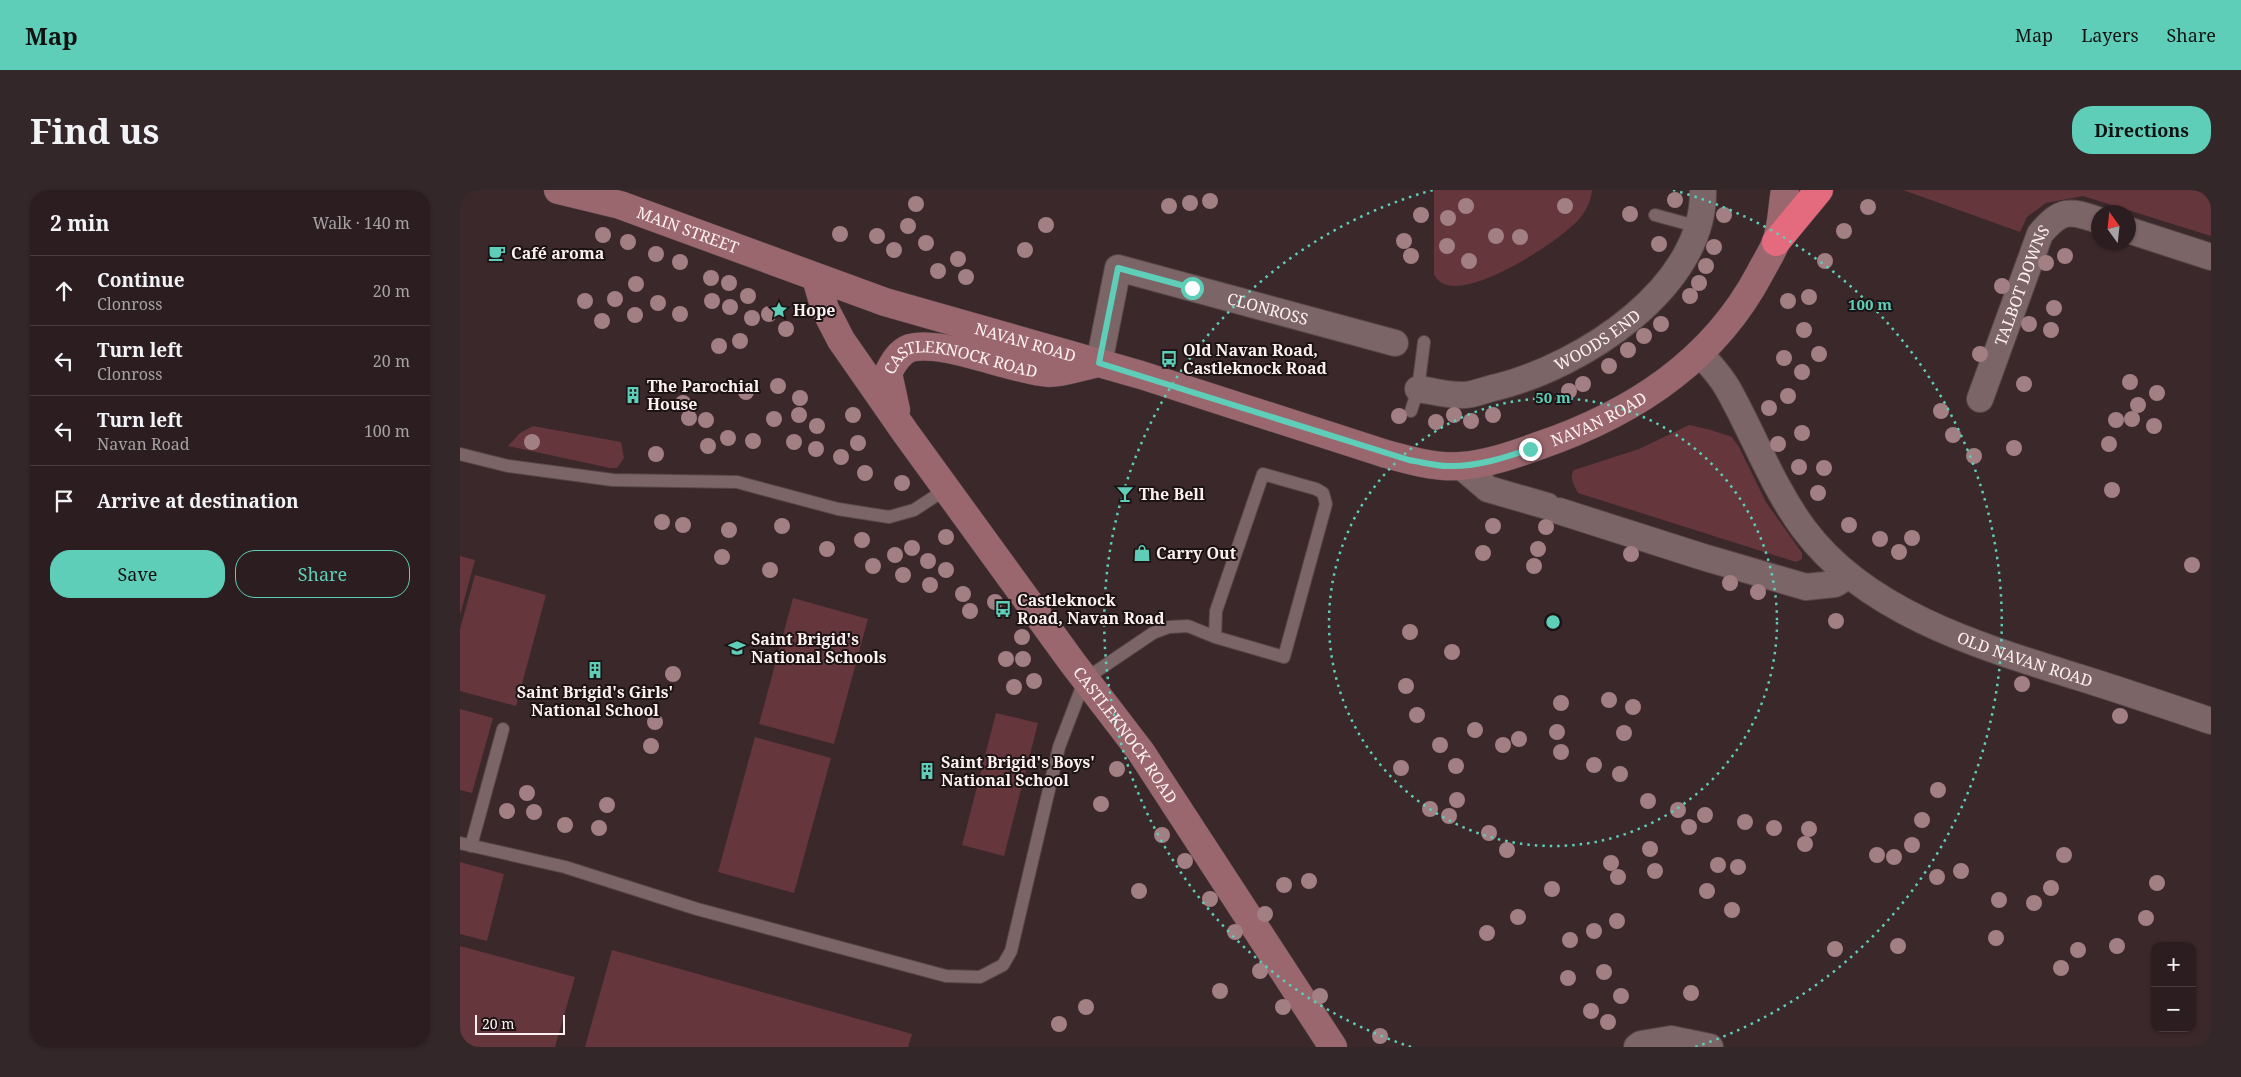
<!DOCTYPE html>
<html lang="en">
<head>
<meta charset="utf-8">
<style>
	body { margin:0; font-family:"Noto Serif",serif; background:#342729; color:#f1f3f6 }
	.controls { position:absolute; right:15px; bottom:15px; display:grid; overflow:hidden; border-radius:10px; box-shadow:0 1px 4px #0004 }
	.controls button { width:45px; height:45px; display:grid; place-items:center; padding:0; border:0; border-bottom:1px solid #483c3e; background:#2c1e20; color:#f1f3f6; font:25px sans-serif }
	.compass { position:absolute; left:1631px; top:15px; width:45px; height:45px; border-radius:50%; background:#2c1e20; box-shadow:0 1px 4px #0004; rotate:345deg }
	.scale { position:absolute; left:15px; bottom:12px; width:90px; box-sizing:border-box; padding-left:5px; border:2px solid #fef0f1; border-top:0; font-size:14px; line-height:18px; white-space:nowrap; color:#fef0f1; -webkit-text-stroke:4px #1c1314; paint-order:stroke }
	.stop { position:absolute; width:15px; height:15px; margin:-11px; border:4px solid #5eceb8; border-radius:50%; background:#fff }
	.stop.end { background:#5eceb8; border-color:#fff; box-shadow:0 1px 5px #0008 }
	.list { margin:0; padding:0; list-style:none }
	h2 { display:flex; justify-content:space-between; align-items:center; height:65px; margin:0; padding:0 20px; font-size:21px }
	h2 small { font-size:16px; font-weight:400; color:#a6a2a5 }
	.list li { display:grid; grid-template-columns:32px 1fr auto; gap:15px; align-items:center; box-sizing:border-box; height:70px; padding:0 20px; border-top:1px solid #483c3e }
	.list b { display:block; font-size:19px; white-space:nowrap }
	.list p { margin:0; font-size:16px; white-space:nowrap; color:#a6a2a5 }
	.list em { font-size:16px; font-style:normal; color:#a6a2a5 }
	.actions { display:flex; gap:10px; padding:15px 20px }
	.actions a { flex:1; padding:11px 0; border:1px solid #5eceb8; border-radius:20px; text-align:center; font-size:18px; color:#5eceb8 }
	.actions .main { background:#5eceb8; color:#111 }
	.icon { flex:none; width:28px; height:28px; fill:none; stroke:currentColor; stroke-width:2; stroke-linecap:round; stroke-linejoin:round }
	.map { position:relative; flex:none; width:1751px; height:857px; overflow:hidden; border-radius:20px }
	header { display:flex; align-items:center; gap:30px; box-sizing:border-box; height:70px; padding:0 25px; background:#5eceb8; color:#111 }
	header strong { font-size:24px }
	nav { display:flex; gap:28px; margin-inline-start:auto; font-size:18px }
	.intro { display:flex; align-items:center; justify-content:space-between; box-sizing:border-box; height:120px; padding:0 30px }
	h1 { margin:0; font-size:35px }
	.button { padding:12px 22px; border-radius:20px; background:#5eceb8; color:#111; font-size:18px; font-weight:700 }
	main { display:flex; gap:30px; padding:0 30px }
	aside { flex:1; background:#2c1e20; border-radius:20px; box-shadow:0 1px 4px #0004 }
	.map>svg:first-child { display:block }
	.green { fill:#65363c }
	.lines { fill:none; stroke-linecap:round; stroke-linejoin:round }
	.lane-casing { stroke:#574648; stroke-width:14 }
	.street-casing { stroke:#574648; stroke-width:28 }
	.secondary-casing { stroke:#574648; stroke-width:29 }
	.highway-casing { stroke:#574648; stroke-width:29 }
	.lane { stroke:#7c6567; stroke-width:12 }
	.street { stroke:#7c6567; stroke-width:26 }
	.secondary { stroke:#9b676e; stroke-width:28 }
	.highway { stroke:#e46b7e; stroke-width:28 }
	.tree { fill:#a17f82 }
	.route { stroke:#5eceb8; stroke-width:6 }
	.ring { fill:none; stroke:#5eceb8; stroke-width:2.5; stroke-dasharray:2.5 5 }
	.labels { text-anchor:middle; dominant-baseline:central; stroke-width:4; stroke-linejoin:round; paint-order:stroke }
	.street-label { font-size:16px; fill:#fef0f1; stroke:#1c1314 }
	.poi-label { font-size:16px; font-weight:bold; fill:#fef0f1; stroke:#1c1314; text-anchor:start }
	.centre { fill:#5eceb8; stroke:#1c1314; stroke-width:2.5 }
	.ring-label { font-size:15px; text-anchor:middle; font-weight:bold; fill:#5eceb8; stroke:#1c1314; stroke-width:4; stroke-linejoin:round; paint-order:stroke }
</style>
</head>
<body>
<header>
<strong>Map</strong>
<nav><a>Map</a><a>Layers</a><a>Share</a></nav>
</header>
<div class="intro"><h1>Find us</h1><a class="button">Directions</a></div>
<main>
<aside>
<h2>2 min<small>Walk · 140 m</small></h2>
<ul class="list">
<li><svg class="icon" aria-label="ahead" viewBox="0 0 24 24"><path d="M12 20V5M6 11l6-6 6 6"/></svg><div><b>Continue</b><p>Clonross</p></div><em>20 m</em></li>
<li><svg class="icon" aria-label="left" viewBox="0 0 24 24"><path d="M17 20v-9H6M10 6l-5 5 5 5"/></svg><div><b>Turn left</b><p>Clonross</p></div><em>20 m</em></li>
<li><svg class="icon" aria-label="left" viewBox="0 0 24 24"><path d="M17 20v-9H6M10 6l-5 5 5 5"/></svg><div><b>Turn left</b><p>Navan Road</p></div><em>100 m</em></li>
<li><svg class="icon" aria-label="arrive" viewBox="0 0 24 24"><path d="M6 21V4h12l-3 4 3 4H6"/></svg><div><b>Arrive at destination</b></div></li>
</ul>
<div class="actions"><a class="main">Save</a><a>Share</a></div>
</aside>
<div class="map">
<svg width="1751" height="857" viewBox="0 0 1751 857">
	<rect width="100%" height="100%" fill="#3b282a"/>
	<path class="green" d="M974,0H1132C1131,11 1127,19 1120,28C1102,50 1010,110 982,93C979,92 976,87 974,85Z
		M1443,0H1751V46L1623,6L1586,13L1567,27L1560,42Z
		M1229,235L1251,240L1272,247L1279,257L1306,312L1342,363V369L1336,372L1118,303C1114,295 1109,288 1114,280L1179,259Z
		M73,236L161,252L164,268L157,278H150L48,256L60,243Z
		M0,366L15,370L0,425Z
		M15,385L86,405L56,516L0,501V439Z
		M333,408L408,429L374,554L299,534Z
		M0,519L33,528L12,603L0,600Z
		M536,523L578,533L544,666L502,655Z
		M295,547L371,568L334,703L258,682Z
		M0,672L44,684L27,751L0,744Z
		M0,756L115,787L95,857H0Z
		M152,760L452,844L448,857H125Z"/>
	<g class="lines">
		<g class="lane-casing">
			<path id="lane" d="M1195,25L1239,37
				M951,221L958,199L964,152
				M0,264L48,276L153,290L277,292L378,319L429,327L454,320L486,299
				M0,653L105,677L237,719L486,786L520,787L543,775L551,761L599,557L625,489L693,443L709,437L728,436L755,447L824,467L866,314L863,303L856,299L803,284L756,421L755,447
				M11,656L43,539"/>
		</g>
		<g class="street-casing">
			<g id="street">
				<path d="M1668,40L1751,67"/>
				<path id="s1" d="M1240,163C1250,175 1261,186 1268,199C1294,245 1312,296 1344,339C1406,423 1522,457 1618,487C1663,501 1707,516 1751,531"/>
				<path id="s2" d="M639,173L658,78L935,153"/>
				<path id="s3" d="M958,199C973,201 989,206 1004,205C1014,205 1026,199 1037,197C1121,176 1245,98 1243,0"/>
				<path id="s4" d="M1520,209L1580,44C1601,19 1609,20 1638,30"/>
				<path d="M1001,276L1028,299L1087,316"/>
				<path d="M1099,321L1243,367L1346,397L1375,394L1388,386"/>
				<path d="M1177,857L1181,854L1211,849L1250,857"/>
			</g>
		</g>
		<g class="secondary-casing">
			<g id="secondary">
				<path id="s5" d="M98,0L160,15L425,112L681,185L923,263C948,270 975,278 1001,276C1027,274 1053,265 1078,256C1172,224 1253,172 1300,83C1305,73 1312,63 1316,52C1322,37 1322,16 1325,0"/>
				<path id="s6" d="M356,88L365,119L381,150L445,242L612,472L681,562L873,857"/>
				<path id="s7" d="M436,220L428,183C433,173 439,162 450,158C483,149 553,181 589,183C603,183 620,177 634,174"/>
			</g>
		</g>
		<g class="highway-casing">
			<path id="highway" d="M1316,52L1359,0"/>
		</g>
		<use href="#lane" class="lane"/>
		<use href="#street" class="street"/>
		<use href="#secondary" class="secondary"/>
		<use href="#highway" class="highway"/>
	</g>
	<g class="tree">
		<circle cx="1215" cy="10" r="8"/>
		<circle cx="750" cy="11" r="8"/>
		<circle cx="730" cy="13" r="8"/>
		<circle cx="456" cy="14" r="8"/>
		<circle cx="709" cy="16" r="8"/>
		<circle cx="1006" cy="16" r="8"/>
		<circle cx="1105" cy="16" r="8"/>
		<circle cx="1408" cy="17" r="8"/>
		<circle cx="1170" cy="24" r="8"/>
		<circle cx="961" cy="25" r="8"/>
		<circle cx="1264" cy="25" r="8"/>
		<circle cx="988" cy="28" r="8"/>
		<circle cx="586" cy="35" r="8"/>
		<circle cx="448" cy="36" r="8"/>
		<circle cx="1384" cy="41" r="8"/>
		<circle cx="380" cy="44" r="8"/>
		<circle cx="143" cy="45" r="8"/>
		<circle cx="417" cy="46" r="8"/>
		<circle cx="1036" cy="46" r="8"/>
		<circle cx="1060" cy="47" r="8"/>
		<circle cx="944" cy="51" r="8"/>
		<circle cx="168" cy="52" r="8"/>
		<circle cx="466" cy="53" r="8"/>
		<circle cx="1199" cy="54" r="8"/>
		<circle cx="987" cy="56" r="8"/>
		<circle cx="1254" cy="57" r="8"/>
		<circle cx="434" cy="60" r="8"/>
		<circle cx="565" cy="60" r="8"/>
		<circle cx="196" cy="64" r="8"/>
		<circle cx="951" cy="66" r="8"/>
		<circle cx="1605" cy="66" r="8"/>
		<circle cx="498" cy="69" r="8"/>
		<circle cx="1009" cy="71" r="8"/>
		<circle cx="1365" cy="71" r="8"/>
		<circle cx="220" cy="72" r="8"/>
		<circle cx="1586" cy="73" r="8"/>
		<circle cx="1246" cy="76" r="8"/>
		<circle cx="478" cy="81" r="8"/>
		<circle cx="506" cy="87" r="8"/>
		<circle cx="251" cy="88" r="8"/>
		<circle cx="269" cy="93" r="8"/>
		<circle cx="1239" cy="93" r="8"/>
		<circle cx="176" cy="94" r="8"/>
		<circle cx="1542" cy="96" r="8"/>
		<circle cx="288" cy="106" r="8"/>
		<circle cx="1230" cy="106" r="8"/>
		<circle cx="1349" cy="107" r="8"/>
		<circle cx="155" cy="109" r="8"/>
		<circle cx="125" cy="111" r="8"/>
		<circle cx="252" cy="111" r="8"/>
		<circle cx="1328" cy="111" r="8"/>
		<circle cx="198" cy="113" r="8"/>
		<circle cx="270" cy="117" r="8"/>
		<circle cx="1594" cy="118" r="8"/>
		<circle cx="220" cy="124" r="8"/>
		<circle cx="309" cy="124" r="8"/>
		<circle cx="175" cy="125" r="8"/>
		<circle cx="292" cy="128" r="8"/>
		<circle cx="142" cy="131" r="8"/>
		<circle cx="1201" cy="134" r="8"/>
		<circle cx="1569" cy="134" r="8"/>
		<circle cx="326" cy="139" r="8"/>
		<circle cx="1344" cy="140" r="8"/>
		<circle cx="1591" cy="140" r="8"/>
		<circle cx="1184" cy="146" r="8"/>
		<circle cx="280" cy="151" r="8"/>
		<circle cx="259" cy="156" r="8"/>
		<circle cx="1168" cy="160" r="8"/>
		<circle cx="1359" cy="164" r="8"/>
		<circle cx="1520" cy="164" r="8"/>
		<circle cx="1324" cy="168" r="8"/>
		<circle cx="1149" cy="176" r="8"/>
		<circle cx="1342" cy="182" r="8"/>
		<circle cx="1670" cy="192" r="8"/>
		<circle cx="1123" cy="194" r="8"/>
		<circle cx="1564" cy="194" r="8"/>
		<circle cx="318" cy="196" r="8"/>
		<circle cx="1109" cy="201" r="8"/>
		<circle cx="286" cy="202" r="8"/>
		<circle cx="1697" cy="203" r="8"/>
		<circle cx="1328" cy="206" r="8"/>
		<circle cx="340" cy="208" r="8"/>
		<circle cx="223" cy="213" r="8"/>
		<circle cx="1678" cy="215" r="8"/>
		<circle cx="1309" cy="218" r="8"/>
		<circle cx="1481" cy="221" r="8"/>
		<circle cx="339" cy="225" r="8"/>
		<circle cx="393" cy="225" r="8"/>
		<circle cx="994" cy="225" r="8"/>
		<circle cx="1033" cy="225" r="8"/>
		<circle cx="939" cy="226" r="8"/>
		<circle cx="229" cy="228" r="8"/>
		<circle cx="314" cy="229" r="8"/>
		<circle cx="1672" cy="229" r="8"/>
		<circle cx="246" cy="230" r="8"/>
		<circle cx="1656" cy="230" r="8"/>
		<circle cx="1011" cy="231" r="8"/>
		<circle cx="976" cy="232" r="8"/>
		<circle cx="357" cy="236" r="8"/>
		<circle cx="1694" cy="236" r="8"/>
		<circle cx="1342" cy="243" r="8"/>
		<circle cx="1493" cy="245" r="8"/>
		<circle cx="268" cy="248" r="8"/>
		<circle cx="293" cy="251" r="8"/>
		<circle cx="72" cy="252" r="8"/>
		<circle cx="334" cy="252" r="8"/>
		<circle cx="398" cy="253" r="8"/>
		<circle cx="1318" cy="254" r="8"/>
		<circle cx="1649" cy="254" r="8"/>
		<circle cx="248" cy="256" r="8"/>
		<circle cx="1554" cy="258" r="8"/>
		<circle cx="356" cy="259" r="8"/>
		<circle cx="196" cy="264" r="8"/>
		<circle cx="1514" cy="266" r="8"/>
		<circle cx="381" cy="267" r="8"/>
		<circle cx="1339" cy="277" r="8"/>
		<circle cx="1364" cy="278" r="8"/>
		<circle cx="405" cy="283" r="8"/>
		<circle cx="442" cy="293" r="8"/>
		<circle cx="1652" cy="300" r="8"/>
		<circle cx="1358" cy="303" r="8"/>
		<circle cx="202" cy="332" r="8"/>
		<circle cx="223" cy="335" r="8"/>
		<circle cx="1389" cy="335" r="8"/>
		<circle cx="322" cy="336" r="8"/>
		<circle cx="1033" cy="336" r="8"/>
		<circle cx="1086" cy="337" r="8"/>
		<circle cx="269" cy="340" r="8"/>
		<circle cx="486" cy="347" r="8"/>
		<circle cx="1452" cy="348" r="8"/>
		<circle cx="1420" cy="349" r="8"/>
		<circle cx="402" cy="350" r="8"/>
		<circle cx="452" cy="358" r="8"/>
		<circle cx="367" cy="359" r="8"/>
		<circle cx="1078" cy="359" r="8"/>
		<circle cx="1439" cy="362" r="8"/>
		<circle cx="1023" cy="363" r="8"/>
		<circle cx="1171" cy="364" r="8"/>
		<circle cx="435" cy="365" r="8"/>
		<circle cx="262" cy="367" r="8"/>
		<circle cx="468" cy="371" r="8"/>
		<circle cx="1732" cy="375" r="8"/>
		<circle cx="413" cy="376" r="8"/>
		<circle cx="1074" cy="376" r="8"/>
		<circle cx="310" cy="380" r="8"/>
		<circle cx="486" cy="380" r="8"/>
		<circle cx="443" cy="385" r="8"/>
		<circle cx="1270" cy="393" r="8"/>
		<circle cx="470" cy="395" r="8"/>
		<circle cx="1298" cy="402" r="8"/>
		<circle cx="503" cy="404" r="8"/>
		<circle cx="535" cy="412" r="8"/>
		<circle cx="510" cy="421" r="8"/>
		<circle cx="1376" cy="431" r="8"/>
		<circle cx="950" cy="442" r="8"/>
		<circle cx="562" cy="447" r="8"/>
		<circle cx="992" cy="462" r="8"/>
		<circle cx="546" cy="469" r="8"/>
		<circle cx="563" cy="469" r="8"/>
		<circle cx="213" cy="484" r="8"/>
		<circle cx="574" cy="491" r="8"/>
		<circle cx="1562" cy="494" r="8"/>
		<circle cx="946" cy="496" r="8"/>
		<circle cx="554" cy="497" r="8"/>
		<circle cx="1149" cy="510" r="8"/>
		<circle cx="1101" cy="513" r="8"/>
		<circle cx="1173" cy="517" r="8"/>
		<circle cx="957" cy="525" r="8"/>
		<circle cx="1660" cy="526" r="8"/>
		<circle cx="195" cy="532" r="8"/>
		<circle cx="1015" cy="540" r="8"/>
		<circle cx="1097" cy="542" r="8"/>
		<circle cx="1164" cy="543" r="8"/>
		<circle cx="1059" cy="549" r="8"/>
		<circle cx="980" cy="555" r="8"/>
		<circle cx="1043" cy="555" r="8"/>
		<circle cx="191" cy="556" r="8"/>
		<circle cx="1101" cy="562" r="8"/>
		<circle cx="1134" cy="575" r="8"/>
		<circle cx="996" cy="576" r="8"/>
		<circle cx="941" cy="578" r="8"/>
		<circle cx="657" cy="579" r="8"/>
		<circle cx="1160" cy="584" r="8"/>
		<circle cx="1478" cy="600" r="8"/>
		<circle cx="67" cy="603" r="8"/>
		<circle cx="997" cy="610" r="8"/>
		<circle cx="1188" cy="611" r="8"/>
		<circle cx="641" cy="614" r="8"/>
		<circle cx="147" cy="615" r="8"/>
		<circle cx="970" cy="619" r="8"/>
		<circle cx="1218" cy="620" r="8"/>
		<circle cx="47" cy="621" r="8"/>
		<circle cx="74" cy="622" r="8"/>
		<circle cx="1245" cy="625" r="8"/>
		<circle cx="989" cy="626" r="8"/>
		<circle cx="1462" cy="630" r="8"/>
		<circle cx="1285" cy="632" r="8"/>
		<circle cx="105" cy="635" r="8"/>
		<circle cx="1229" cy="637" r="8"/>
		<circle cx="139" cy="638" r="8"/>
		<circle cx="1314" cy="638" r="8"/>
		<circle cx="1349" cy="639" r="8"/>
		<circle cx="1029" cy="643" r="8"/>
		<circle cx="702" cy="645" r="8"/>
		<circle cx="1345" cy="654" r="8"/>
		<circle cx="1452" cy="655" r="8"/>
		<circle cx="1190" cy="659" r="8"/>
		<circle cx="1047" cy="660" r="8"/>
		<circle cx="1417" cy="665" r="8"/>
		<circle cx="1604" cy="665" r="8"/>
		<circle cx="1434" cy="667" r="8"/>
		<circle cx="725" cy="671" r="8"/>
		<circle cx="1151" cy="673" r="8"/>
		<circle cx="1258" cy="675" r="8"/>
		<circle cx="1278" cy="677" r="8"/>
		<circle cx="1195" cy="681" r="8"/>
		<circle cx="1501" cy="681" r="8"/>
		<circle cx="1158" cy="687" r="8"/>
		<circle cx="1477" cy="687" r="8"/>
		<circle cx="849" cy="691" r="8"/>
		<circle cx="1697" cy="693" r="8"/>
		<circle cx="824" cy="695" r="8"/>
		<circle cx="1591" cy="698" r="8"/>
		<circle cx="1092" cy="699" r="8"/>
		<circle cx="679" cy="701" r="8"/>
		<circle cx="1247" cy="701" r="8"/>
		<circle cx="750" cy="709" r="8"/>
		<circle cx="1539" cy="710" r="8"/>
		<circle cx="1574" cy="713" r="8"/>
		<circle cx="1272" cy="720" r="8"/>
		<circle cx="805" cy="724" r="8"/>
		<circle cx="1058" cy="727" r="8"/>
		<circle cx="1686" cy="728" r="8"/>
		<circle cx="1157" cy="731" r="8"/>
		<circle cx="1134" cy="741" r="8"/>
		<circle cx="775" cy="742" r="8"/>
		<circle cx="1027" cy="743" r="8"/>
		<circle cx="1536" cy="748" r="8"/>
		<circle cx="1110" cy="750" r="8"/>
		<circle cx="1438" cy="756" r="8"/>
		<circle cx="1657" cy="756" r="8"/>
		<circle cx="1375" cy="759" r="8"/>
		<circle cx="1618" cy="760" r="8"/>
		<circle cx="1601" cy="778" r="8"/>
		<circle cx="800" cy="781" r="8"/>
		<circle cx="1144" cy="782" r="8"/>
		<circle cx="1108" cy="788" r="8"/>
		<circle cx="760" cy="801" r="8"/>
		<circle cx="1231" cy="803" r="8"/>
		<circle cx="860" cy="806" r="8"/>
		<circle cx="1161" cy="806" r="8"/>
		<circle cx="626" cy="817" r="8"/>
		<circle cx="823" cy="817" r="8"/>
		<circle cx="1131" cy="821" r="8"/>
		<circle cx="1148" cy="832" r="8"/>
		<circle cx="599" cy="834" r="8"/>
		<circle cx="920" cy="846" r="8"/>
	</g>
	<g class="lines">
		<path class="route" d="M732,98L658,78L639,173L949,270C962,272 975,276 988,276C1016,277 1044,268 1070,259"/>
	</g>
	<g class="ring">
		<circle cx="1093" cy="432" r="224"/>
		<path d="M951 857A448 448 0 0 1 973 0M1213 0A448 448 0 0 1 1235 857"/>
	</g>
	<defs>
		<g id="cafe-bare" transform="scale(1.35)"><path d="M-5.5-4.5H6V0H3Q3 3.5 0 3.5H-2.5Q-5.5 3.5-5.5 0ZM3-3.2v2h1.7v-2ZM-6 4.5H4V6H-6Z" fill="#5eceb8" stroke="#1c1314" stroke-width="2.5" paint-order="stroke"/></g>
		<g id="sight-bare" transform="scale(1.35)"><path d="M0-6L1.8-2.2L6-1.7L2.9 1.2L3.7 5.4L0 3.3L-3.7 5.4L-2.9 1.2L-6-1.7L-1.8-2.2Z" fill="#5eceb8" stroke="#1c1314" stroke-width="2.5" paint-order="stroke"/></g>
		<g id="bus-bare" transform="scale(1.35)"><path d="M-5-6H5V4H4V6H2V4H-2V6H-4V4H-5ZM-3.5-4V0h7V-4ZM-3.5 1.2v1.5H-2V1.2ZM2 1.2v1.5H3.5V1.2Z" fill="#5eceb8" stroke="#1c1314" stroke-width="2.5" paint-order="stroke"/></g>
		<g id="building-bare" transform="scale(1.35)"><path d="M-4-6H4V6H1V3H-1V6H-4ZM-2.5-4.3h1.7v1.8h-1.7ZM.8-4.3h1.7v1.8H.8ZM-2.5-1h1.7V.8h-1.7ZM.8-1h1.7V.8H.8Z" fill="#5eceb8" stroke="#1c1314" stroke-width="2.5" paint-order="stroke"/></g>
		<g id="bar-bare" transform="scale(1.35)"><path d="M-6-5H6L.8 .8V4.5H3.5V6h-7V4.5H-.8V.8Z" fill="#5eceb8" stroke="#1c1314" stroke-width="2.5" paint-order="stroke"/></g>
		<g id="shop-bare" transform="scale(1.35)"><path d="M-5-2.5h2.3a2.7 3.5 0 0 1 5.4 0H5L5.5 6h-11ZM-1.5-2.5h3a1.5 2.3 0 0 0-3 0Z" fill="#5eceb8" stroke="#1c1314" stroke-width="2.5" paint-order="stroke"/></g>
		<g id="school-bare" transform="scale(1.35)"><path d="M0-5L7-2L0 1L-7-2ZM-4 1L0 2.5L4 1V4Q0 6-4 4Z" fill="#5eceb8" stroke="#1c1314" stroke-width="2.5" paint-order="stroke"/></g>
	</defs>
	<g fill-rule="evenodd">
		<use href="#cafe-bare" x="37" y="63"/>
		<use href="#sight-bare" x="319" y="120"/>
		<use href="#bus-bare" x="709" y="169"/>
		<use href="#building-bare" x="173" y="205"/>
		<use href="#bar-bare" x="665" y="304"/>
		<use href="#shop-bare" x="682" y="363"/>
		<use href="#bus-bare" x="543" y="419"/>
		<use href="#school-bare" x="277" y="458"/>
		<use href="#building-bare" x="135" y="480"/>
		<use href="#building-bare" x="467" y="581"/>
	</g>
	<g class="labels">
		<g class="street-label">
			<text stroke="none"><textPath href="#s5" startOffset="136">MAIN STREET</textPath></text>
			<text stroke="none"><textPath href="#s4" startOffset="121">TALBOT DOWNS</textPath></text>
			<text stroke="none"><textPath href="#s2" startOffset="252">CLONROSS</textPath></text>
			<text stroke="none"><textPath href="#s3" startOffset="192">WOODS END</textPath></text>
			<text stroke="none"><textPath href="#s5" startOffset="492">NAVAN ROAD</textPath></text>
			<text stroke="none"><textPath href="#s7" startOffset="120">CASTLEKNOCK ROAD</textPath></text>
			<text stroke="none"><textPath href="#s5" startOffset="1092">NAVAN ROAD</textPath></text>
			<text stroke="none"><textPath href="#s1" startOffset="466">OLD NAVAN ROAD</textPath></text>
			<text stroke="none"><textPath href="#s6" startOffset="554">CASTLEKNOCK ROAD</textPath></text>
		</g>
		<g class="poi-label">
			<text x="51" y="63">Café aroma</text>
			<text x="333" y="120">Hope</text>
			<text x="723" y="160">Old Navan Road,<tspan x="723" dy="18">Castleknock Road</tspan></text>
			<text x="187" y="196">The Parochial<tspan x="187" dy="18">House</tspan></text>
			<text x="679" y="304">The Bell</text>
			<text x="696" y="363">Carry Out</text>
			<text x="557" y="410">Castleknock<tspan x="557" dy="18">Road, Navan Road</tspan></text>
			<text x="291" y="449">Saint Brigid's<tspan x="291" dy="18">National Schools</tspan></text>
			<text x="135" y="502" text-anchor="middle">Saint Brigid's Girls'<tspan x="135" dy="18">National School</tspan></text>
			<text x="481" y="572">Saint Brigid's Boys'<tspan x="481" dy="18">National School</tspan></text>
		</g>
	</g>
	<circle cx="1093" cy="432" r="8" class="centre"/>
	<g class="ring-label">
		<text x="1410" y="120">100 m</text>
		<text x="1093" y="213">50 m</text>
	</g>
</svg>
<div class="controls">
<button>+</button>
<button>−</button>
</div>
<svg class="compass" viewBox="-18 -18 36 36"><path d="M0-13l5 13h-10z" fill="#e53935"/><path d="M0 13l5-13h-10z" fill="#a6a2a5"/></svg>
<div class="scale">20 m</div>
<div class="stop" style="left:732px;top:98px"></div>
<div class="stop end" style="left:1070px;top:259px"></div>
</div>
</main>
</body>
</html>
